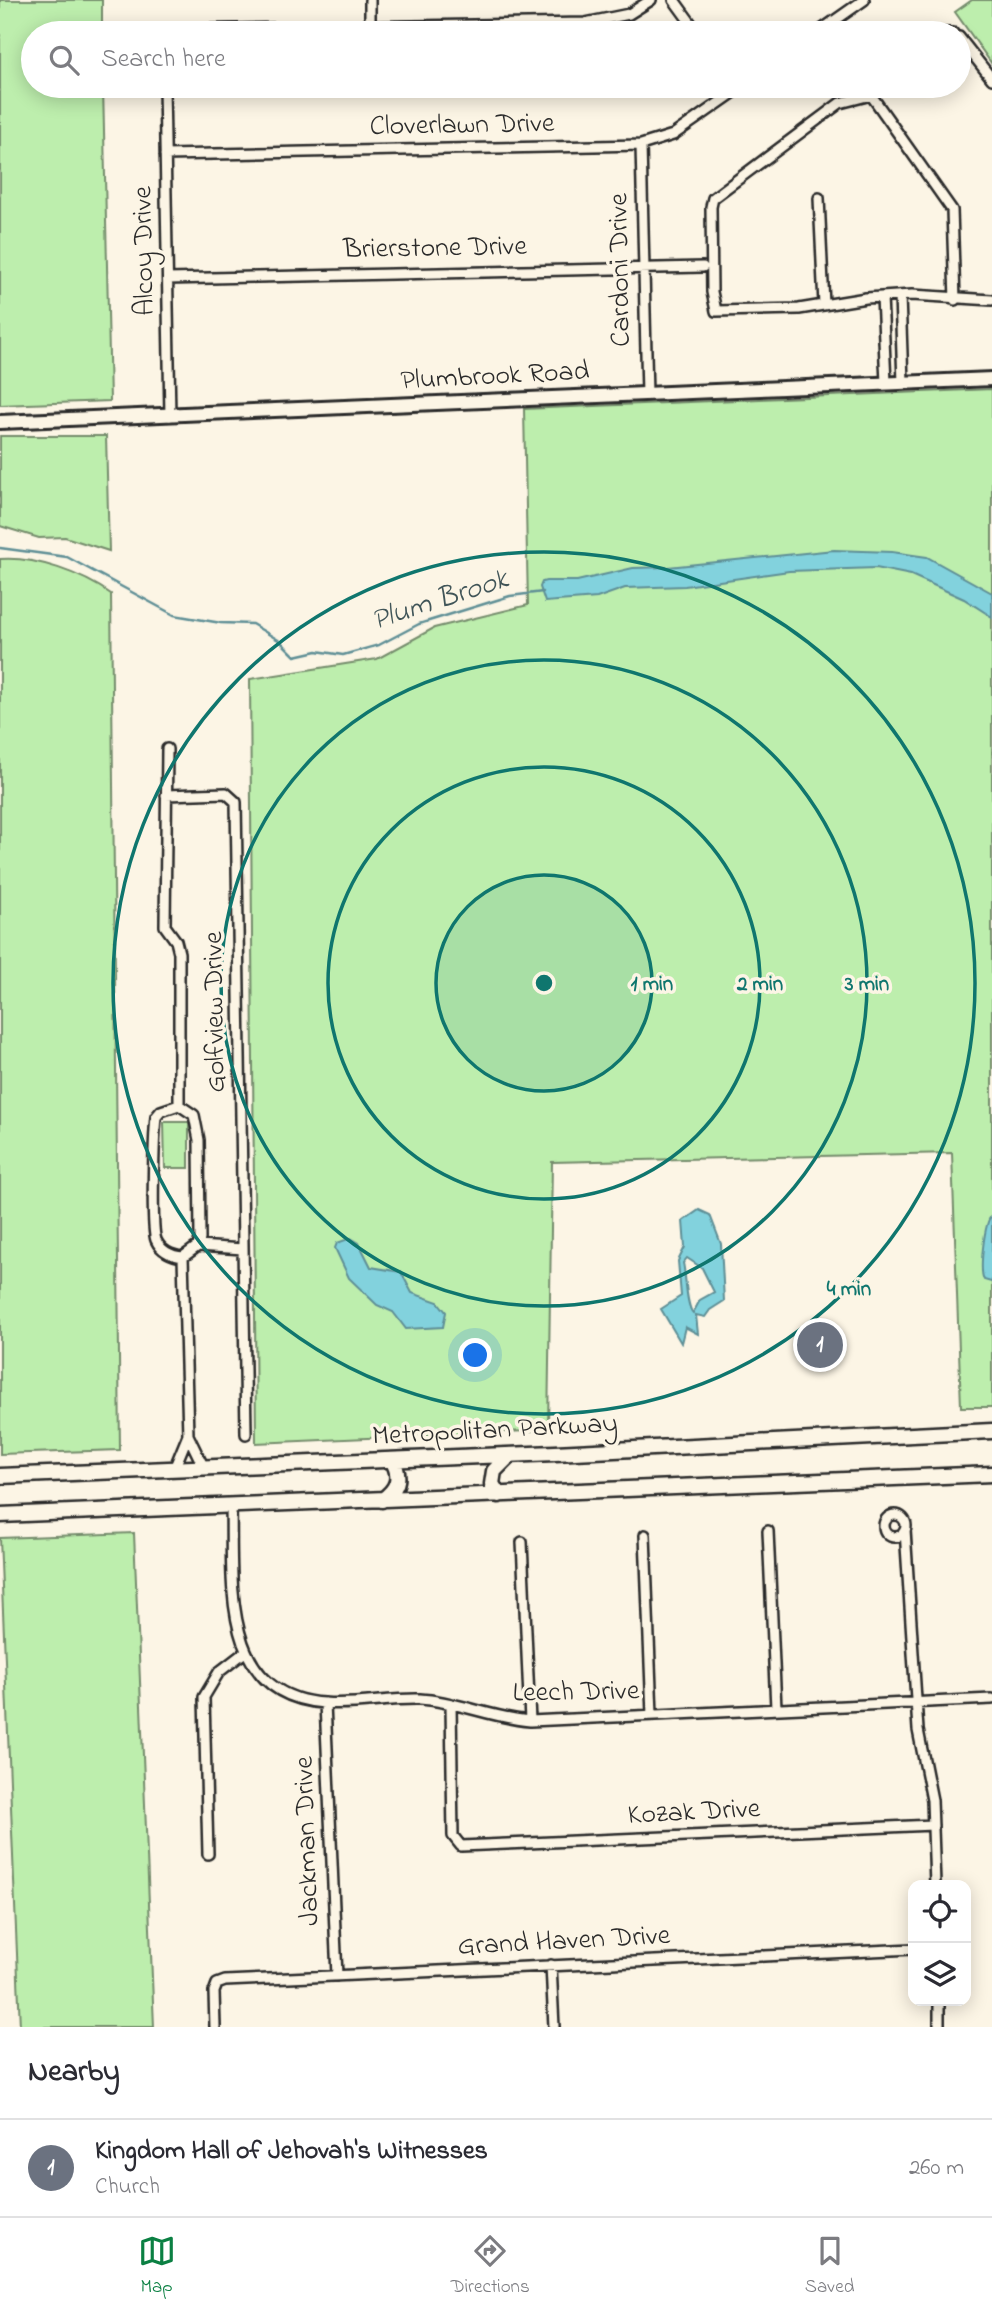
<!DOCTYPE html>
<html lang="en">
<head>
<meta charset="utf-8">
<style>
	body { margin:0; font-family:"Indie Flower",sans-serif; background:#f2f2f3; color:#2b2b33 }
	.controls { position:absolute; right:21px; bottom:21px; display:grid; overflow:hidden; border-radius:14px; box-shadow:0 4px 18px #0003 }
	.controls button { width:63px; height:63px; display:grid; place-items:center; padding:0; border:0; border-bottom:2px solid #e1e1e2; background:#fff; color:#2b2b33; font:35px sans-serif }
	.you { position:absolute; left:476px; top:1356px; width:24px; height:24px; margin:-18px; border:5px solid #fff; border-radius:50%; background:#1a73e8; box-shadow:0 0 0 10px #1a73e833 }
	.badge { display:grid; place-items:center; width:46px; height:46px; border-radius:50%; background:#0b8043; color:#fff; font-size:23px; font-weight:700 }
	.pin { position:absolute; translate:-50% -50%; border:4px solid #fff; box-shadow:0 2px 7px #0006 }
	.list { margin:0; padding:0; list-style:none }
	h2 { display:flex; justify-content:space-between; align-items:center; height:91px; margin:0; padding:0 28px; font-size:30px }
	h2 small { font-size:23px; font-weight:400; color:#7c7c81 }
	.list li { display:grid; grid-template-columns:46px 1fr auto; gap:21px; align-items:center; box-sizing:border-box; height:98px; padding:0 28px; border-top:2px solid #e1e1e2 }
	.list b { display:block; font-size:26px; white-space:nowrap }
	.list p { margin:0; font-size:23px; white-space:nowrap; color:#7c7c81 }
	.list em { font-size:23px; font-style:normal; color:#7c7c81 }
	.icon { flex:none; width:38px; height:38px; fill:none; stroke:currentColor; stroke-width:2; stroke-linecap:round; stroke-linejoin:round }
	.map { position:relative; flex:none; width:992px; height:2027px; overflow:hidden }
	.search { position:absolute; background:#fff; box-shadow:0 4px 18px #0003; left:21px; right:21px; top:21px; height:77px; display:flex; align-items:center; gap:18px; box-sizing:border-box; padding:0 24px; border-radius:38px; color:#7c7c81; font-size:26px }
	.sheet { height:189px; background:#fff }
	nav { display:flex; justify-content:space-around; align-items:center; box-sizing:border-box; height:98px; border-top:2px solid #e1e1e2; background:#fff; font-size:19px; color:#7c7c81 }
	nav a { display:grid; justify-items:center; gap:4px }
	nav .on { color:#0b8043 }
	.map>svg:first-child { display:block }
	.green { fill:#bdeead; stroke:#748c6c; stroke-width:2 }
	.water { fill:#82d2dd; stroke:#5f8f96; stroke-width:2; fill-rule:evenodd }
	.lines { fill:none; stroke-linecap:round; stroke-linejoin:round }
	.stream { stroke:#5f8f96; stroke-width:2.5 }
	.street-casing { stroke:#2b2b2b; stroke-width:14 }
	.secondary-casing { stroke:#2b2b2b; stroke-width:18 }
	.primary-casing { stroke:#2b2b2b; stroke-width:19 }
	.street { stroke:#fcf5e5; stroke-width:9 }
	.secondary { stroke:#fcf5e5; stroke-width:12 }
	.primary { stroke:#fcf5e5; stroke-width:14 }
	.ring { fill:none; stroke:#0f766e; stroke-width:3.5 }
	.labels { text-anchor:middle; dominant-baseline:central; stroke-width:7; stroke-linejoin:round; paint-order:stroke }
	.street-label { font-size:28px; fill:#2b2b2b; stroke:#fcf5e5 }
	.water-label { font-size:30px; font-style:italic; fill:#415558; stroke:#fcf5e5 }
	.centre { fill:#0f766e; stroke:#fcf5e5; stroke-width:3.5 }
	.ring-label { font-size:21px; text-anchor:middle; font-weight:bold; fill:#0f766e; stroke:#fcf5e5; stroke-width:7; stroke-linejoin:round; paint-order:stroke }
</style>
</head>
<body>
<div class="map">
<svg width="992" height="2027" viewBox="0 0 992 2027">
	<rect width="100%" height="100%" fill="#fcf5e5"/>
	<filter id="ink" filterUnits="userSpaceOnUse"><feTurbulence type="fractalNoise" baseFrequency=".0143" numOctaves="2"/><feDisplacementMap in="SourceGraphic" scale="14" xChannelSelector="R" yChannelSelector="G"/><feConvolveMatrix kernelMatrix="1 2 1 2 8 2 1 2 1" color-interpolation-filters="sRGB"/></filter>
	<g filter="url(#ink)">
		<path class="green" d="M0,0H102V33H33V86H103L110,401L0,405Z
			M972,0H992V64L955,12Z
			M992,389V1407H961L952,1153L552,1162L548,1430L256,1443L250,679L377,659L434,628L528,605L524,409Z
			M0,436H106L109,551L65,537L39,538L0,526Z
			M0,559C35,556 83,574 111,594L120,1450L0,1454Z
			M164,1122H189V1168H165Z
			M134,1533L154,2027H20L0,1538Z"/>
		<path class="water" d="M834,550L892,552L927,557L992,593V617L964,599L911,575L876,568L789,571L685,586L625,588L597,598L545,602L540,587L542,582L546,581H577L633,568L668,567Z
			M699,1210L710,1215L721,1244L724,1301L710,1310L705,1317L696,1315L698,1334L685,1327L681,1343L661,1309L681,1296L678,1261L685,1247L683,1221ZM687,1258L702,1268L714,1292L700,1300L693,1313C686,1307 686,1275 683,1263Z
			M992,1215V1282H991L984,1280C979,1271 984,1222 992,1215Z
			M351,1238L359,1243L371,1267L401,1272L412,1293L438,1302L446,1312L443,1327L406,1329L393,1312L377,1305L349,1278L335,1248L337,1243Z"/>
		<g class="lines">
			<path class="stream" d="M0,548L67,557L174,615L221,623L252,624L280,641L295,656L317,651L343,655L379,645L419,624L510,596L543,592"/>
			<g class="street-casing">
				<path id="street" d="M370,0V27
					M674,0L698,33
					M169,33L181,30L585,23L629,14L651,0
					M817,33L864,0
					M939,33H953
					M959,37L992,79
					M164,86L170,416
					M876,86L871,95L840,103L713,198L711,207L712,292L716,311L799,309L866,298L912,295L992,300
					M871,95L952,210L955,300
					M641,145L647,395
					M165,155L641,145L673,135L743,86
					M819,198L824,305
					M168,279L703,267
					M900,296L903,383
					M882,297L886,383
					M167,749L165,926L176,941L179,953V1105
					M166,795L226,793L236,802L246,1434
					M179,1105L194,1115L199,1140L200,1239L198,1246L183,1257C172,1256 161,1251 156,1240C151,1226 154,1136 156,1117L161,1111Z
					M198,1246L243,1249
					M183,1257L188,1435
					M174,1469L188,1435L204,1468
					M231,1506C233,1580 219,1696 324,1703C356,1706 388,1698 420,1699C457,1701 492,1718 530,1721L992,1699
					M884 1526a11 11 0 1 1 22 0a11 11 0 1 1-22 0Z
					M905,1530L918,1730L932,1800L935,1885
					M768,1531L776,1708
					M645,1535L652,1715
					M522,1542L530,1721
					M325,1703L337,1976
					M451,1705L453,1836L461,1846L933,1825
					M208,1854L204,1697L219,1672L245,1652
					M551,1965L554,2027
					M939,2001V2027
					M215,2027L214,1992L217,1984L225,1981L913,1949"/>
			</g>
			<g class="secondary-casing">
				<path id="secondary" d="M0,422L992,379"/>
			</g>
			<g class="primary-casing">
				<path id="primary" d="M0,1476L555,1453L992,1431
					M499,1495L492,1484L494,1471L510,1455
					M382,1500C398,1489 402,1477 392,1460
					M0,1515L992,1474"/>
			</g>
			<use href="#street" class="street"/>
			<use href="#secondary" class="secondary"/>
			<use href="#primary" class="primary"/>
		</g>
	</g>
	<circle cx="544" cy="983" r="108" fill="#0f766e" fill-opacity=".12"/>
	<g class="ring">
		<circle cx="544" cy="983" r="108"/>
		<circle cx="544" cy="983" r="216"/>
		<circle cx="544" cy="983" r="323"/>
		<circle cx="544" cy="983" r="431"/>
	</g>
	<g class="labels">
		<g class="street-label">
			<text transform="translate(462 126) rotate(-1)">Cloverlawn Drive</text>
			<text transform="translate(435 249) rotate(-1)">Brierstone Drive</text>
			<text transform="translate(145 251) rotate(-91)">Alcoy Drive</text>
			<text transform="translate(621 270) rotate(-91)">Cardoni Drive</text>
			<text transform="translate(495 377) rotate(-3)">Plumbrook Road</text>
			<text transform="translate(216 1012) rotate(-91)">Golfview Drive</text>
			<text transform="translate(495 1431) rotate(-3)">Metropolitan Parkway</text>
			<text transform="translate(576 1693) rotate(-1)">Leech Drive</text>
			<text transform="translate(694 1813) rotate(-3)">Kozak Drive</text>
			<text transform="translate(308 1841) rotate(-92)">Jackman Drive</text>
			<text transform="translate(564 1942) rotate(-3)">Grand Haven Drive</text>
		</g>
		<g class="water-label">
			<text transform="translate(440 601) rotate(-18)">Plum Brook</text>
		</g>
	</g>
	<circle cx="544" cy="983" r="10" class="centre"/>
	<g class="ring-label">
		<text x="652" y="990">1 min</text>
		<text x="760" y="990">2 min</text>
		<text x="867" y="990">3 min</text>
		<text x="849" y="1295">4 min</text>
	</g>
</svg>
<div class="controls">
<button><svg class="icon" aria-label="locate" viewBox="0 0 24 24"><circle cx="12" cy="12" r="6"/><path d="M12 2v4M12 18v4M2 12h4M18 12h4"/></svg></button>
<button><svg class="icon" aria-label="layers" viewBox="0 0 24 24"><path d="M12 4l9 5-9 5-9-5zM3 14l9 5 9-5"/></svg></button>
</div>
<div class="you"></div>
<div class="pin badge" style="left:820px;top:1345px;background:#6b7280">1</div>
<div class="search"><svg class="icon" aria-label="search" viewBox="0 0 24 24"><circle cx="10" cy="10" r="6"/><path d="M15 15l6 6"/></svg>Search here</div>
</div>
<section class="sheet">
<h2>Nearby<small></small></h2>
<ul class="list">
<li><span class="badge" style="background:#6b7280">1</span><div><b>Kingdom Hall of Jehovah's Witnesses</b><p>Church</p></div><em>260 m</em></li>
</ul>
</section>
<nav>
<a class="on"><svg class="icon" aria-label="map" viewBox="0 0 24 24"><path d="M3 6l6-2 6 2 6-2v14l-6 2-6-2-6 2zM9 4v14M15 6v14"/></svg>Map</a>
<a><svg class="icon" aria-label="directions" viewBox="0 0 24 24"><path d="M12 3l9 9-9 9-9-9zM9 14v-3h6M13 9l2 2-2 2"/></svg>Directions</a>
<a><svg class="icon" aria-label="saved" viewBox="0 0 24 24"><path d="M7 4h10v16l-5-4-5 4z"/></svg>Saved</a>
</nav>
</body>
</html>
